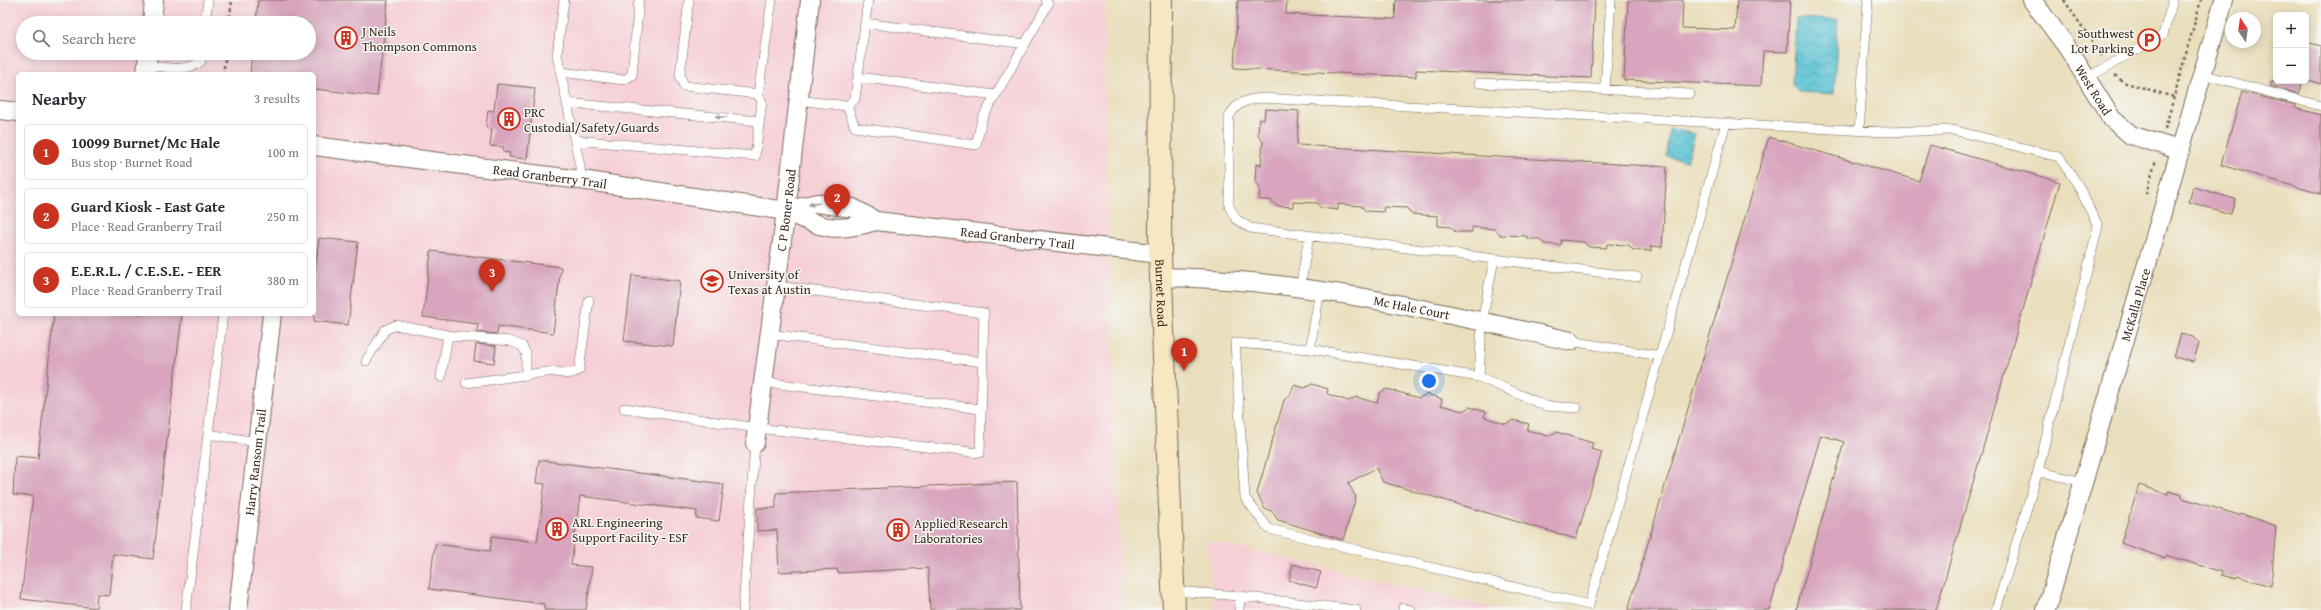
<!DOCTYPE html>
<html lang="en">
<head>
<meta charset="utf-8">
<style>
	body { margin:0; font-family:"Gentium Book Plus",serif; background:#f7f7f7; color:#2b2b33 }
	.controls { position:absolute; right:12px; top:12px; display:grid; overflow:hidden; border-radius:6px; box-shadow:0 2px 10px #0003 }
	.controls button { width:36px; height:36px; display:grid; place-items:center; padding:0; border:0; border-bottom:1px solid #e1e1e2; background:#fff; color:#2b2b33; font:20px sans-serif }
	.compass { position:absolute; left:2225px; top:12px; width:36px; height:36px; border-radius:50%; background:#fff; box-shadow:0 2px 10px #0003; rotate:347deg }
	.you { position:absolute; left:1429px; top:381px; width:14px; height:14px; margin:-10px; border:3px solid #fff; border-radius:50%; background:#1a73e8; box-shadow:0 0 0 6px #1a73e833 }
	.badge { display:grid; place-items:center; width:26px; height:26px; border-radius:50%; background:#c8321e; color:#fff; font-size:13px; font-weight:700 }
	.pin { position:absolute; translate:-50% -33px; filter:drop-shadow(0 1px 2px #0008) }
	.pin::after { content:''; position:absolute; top:21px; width:14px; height:12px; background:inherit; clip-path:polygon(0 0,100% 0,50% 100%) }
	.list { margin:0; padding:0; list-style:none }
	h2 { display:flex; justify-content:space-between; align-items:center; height:52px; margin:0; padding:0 16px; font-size:17px }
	h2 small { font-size:13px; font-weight:400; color:#7c7c81 }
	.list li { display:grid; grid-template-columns:26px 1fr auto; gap:12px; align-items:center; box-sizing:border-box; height:56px; margin:0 8px 8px; padding:0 8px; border:1px solid #e1e1e2; border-radius:6px }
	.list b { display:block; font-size:15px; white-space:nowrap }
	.list p { margin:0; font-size:13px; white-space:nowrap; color:#7c7c81 }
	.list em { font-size:13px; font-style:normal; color:#7c7c81 }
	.icon { flex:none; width:22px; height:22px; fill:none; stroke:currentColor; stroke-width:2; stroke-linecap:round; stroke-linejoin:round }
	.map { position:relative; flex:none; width:2321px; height:610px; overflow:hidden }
	.search { position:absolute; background:#fff; box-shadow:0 2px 10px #0003; left:16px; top:16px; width:300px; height:44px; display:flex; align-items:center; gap:10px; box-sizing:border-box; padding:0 14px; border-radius:22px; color:#7c7c81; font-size:15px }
	.panel { position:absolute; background:#fff; box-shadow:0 2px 10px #0003; left:16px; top:72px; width:300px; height:244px; border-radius:6px }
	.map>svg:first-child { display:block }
	.built { fill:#f6cfd7; fill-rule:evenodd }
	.water { fill:url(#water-waves); stroke:#4a7679 }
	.building { fill:#d8a4be }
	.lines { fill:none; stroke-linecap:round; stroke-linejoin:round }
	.lane-casing { stroke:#786956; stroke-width:10 }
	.street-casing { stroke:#786956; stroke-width:20 }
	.secondary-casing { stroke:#786956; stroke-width:24 }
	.path { stroke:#786956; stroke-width:2.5; stroke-dasharray:3 3; stroke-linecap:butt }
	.lane { stroke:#fff; stroke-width:9 }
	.street { stroke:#fff; stroke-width:18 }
	.secondary { stroke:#f7e8c3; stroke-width:22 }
	.oneway { fill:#a79f9a }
	.labels { text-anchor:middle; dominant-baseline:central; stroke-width:3; stroke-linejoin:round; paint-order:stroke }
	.poi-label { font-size:13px; fill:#3b2a1e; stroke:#f6f6f2; text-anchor:start }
	.street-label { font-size:13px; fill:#3b2a1e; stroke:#f6f6f2 }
</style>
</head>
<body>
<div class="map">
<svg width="2321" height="610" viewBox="0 0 2321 610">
	<defs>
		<pattern id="water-waves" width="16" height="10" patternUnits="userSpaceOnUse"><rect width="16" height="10" fill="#58c2d4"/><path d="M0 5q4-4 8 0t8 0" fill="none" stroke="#4a9eab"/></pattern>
	</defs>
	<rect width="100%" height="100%" fill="#f6f6f2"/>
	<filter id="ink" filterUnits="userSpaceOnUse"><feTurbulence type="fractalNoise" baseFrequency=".025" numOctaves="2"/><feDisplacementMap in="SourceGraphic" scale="8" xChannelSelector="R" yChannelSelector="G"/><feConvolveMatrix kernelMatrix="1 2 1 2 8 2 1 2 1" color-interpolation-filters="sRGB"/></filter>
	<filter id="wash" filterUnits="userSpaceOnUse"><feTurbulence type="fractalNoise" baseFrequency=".012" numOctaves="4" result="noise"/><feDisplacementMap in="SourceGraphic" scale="16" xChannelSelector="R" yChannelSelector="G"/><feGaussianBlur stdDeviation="0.9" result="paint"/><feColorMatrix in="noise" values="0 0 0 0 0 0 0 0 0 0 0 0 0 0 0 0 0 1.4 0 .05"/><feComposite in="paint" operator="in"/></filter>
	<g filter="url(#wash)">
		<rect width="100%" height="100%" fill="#eadfbd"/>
		<path class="built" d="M0,0H1105L1104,67L1108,248L1122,610H0ZM23,23H309V53H23ZM18,74H314V314H18Z
			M1207,540L1502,610H1214Z"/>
		<path class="water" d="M1796,18L1838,20L1834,94L1798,92L1792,84Z
			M1669,128L1695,134L1687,161L1666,156Z"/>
		<g id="blocks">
			<path class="building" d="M258,0H388L377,96L314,89V74H250L252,53H309V23H256Z
				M1238,0H1287L1286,14L1395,19L1396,0H1595L1591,78L1416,70V77L1234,68Z
				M1628,0H1683L1682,28L1735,30L1737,0H1790L1787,52L1763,51L1761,86L1624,80Z
				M2306,42L2321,46V84L2306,79Z
				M2272,81H2303L2299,94L2270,86Z
				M497,84L535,88L527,159L509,157L510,153L503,152L504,147L490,146L492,129L486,128L488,110L494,111Z
				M2242,92L2296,105L2295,108L2321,115V194L2221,165Z
				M1265,109L1299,111L1297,145L1667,167L1662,247L1651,246V251L1633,250L1629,245L1607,244L1606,248L1589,247L1584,242L1561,240V245L1544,244L1540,239H1527V236L1500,235L1495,229L1472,227V232H1455L1451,227L1438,226V216L1411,214L1407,208L1384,207L1383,212L1366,211L1361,206L1338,204V210L1321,208L1317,203L1293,202V207L1276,206L1271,200H1259L1260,187L1255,181L1256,164L1261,165L1263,142L1258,136L1259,119L1264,120Z
				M1769,137L1919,181L1930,145L2060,182L1936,610H1796L1844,442L1821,435L1769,610H1628Z
				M2193,187L2235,199L2231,214L2189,202Z
				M319,238L358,242L348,325L314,321V280Z
				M431,251L561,267L553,333L498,326L497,334L477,332L478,324L423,317Z
				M632,275L680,281L673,346L624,341Z
				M54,314H182L153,559L113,554L109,595L97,594L96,608L21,599L33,496L13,495L15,456L38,458Z
				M2181,334L2193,337L2199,344L2193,362L2174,357Z
				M476,344L496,346L494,363L474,361Z
				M1312,384L1328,389L1327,394L1348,401L1356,397L1377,403L1380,393L1387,389L1419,398L1427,394L1442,399L1441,405L1462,411L1470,407L1486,412L1484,417L1506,424L1513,420L1529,424L1527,430L1548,436L1556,432L1593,443L1591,449L1602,452L1576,539L1383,482L1376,468L1348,483L1356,497L1343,540L1278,520L1272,511L1265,509L1257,493L1284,400L1290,396L1294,385L1305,388Z
				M539,460L724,484L719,521L696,518L697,511L580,496L571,565L592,567L586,610H544V604L429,589L435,544L490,551L492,536L537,542L545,484L536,483Z
				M1017,482L1020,610H930L928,568L838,573L837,569L779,572L777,530L757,531V508H776V493Z
				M2139,485L2168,494V491L2182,495V498L2239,515L2240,513L2276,526L2271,586L2237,576L2236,579L2221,575L2222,572L2165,555L2164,558L2121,543Z
				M1293,564L1321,572L1316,588L1289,580Z"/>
		</g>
	</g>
	<g filter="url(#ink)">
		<use href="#blocks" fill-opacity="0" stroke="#786956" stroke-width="1"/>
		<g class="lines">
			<g class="lane-casing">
				<path id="lane" d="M564,0L557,55L580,166L581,180
					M205,23L208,0
					M865,23L1025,44
					M147,65C164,67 187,73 201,61L202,53
					M561,72L624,80L632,75L639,0
					M2202,74L2321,106
					M858,77L995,95
					M2087,78L2163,35L2173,0
					M1479,83L1690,94
					M1605,89L1611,0
					M758,94L772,0
					M798,100L847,106L855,99L868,0
					M567,103L759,121
					M847,106L855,127L976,145L982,119L1048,4L1046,0
					M1859,131L1868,0
					M575,140L755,156L762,102L758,94L684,86L680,75L689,0
					M1494,259L1637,277
					M1300,289L1309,236
					M1320,291L1310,349L1235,343L1245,498L1269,529L1589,605L1726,123
					M769,334L983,362
					M1571,341L1660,356
					M1310,349L1479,377L1482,322L1494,259L1250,228L1236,219L1229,206V117C1236,103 1245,100 1261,98L1886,132L1953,130L2059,157L2078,185L2098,226L2038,471L1996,610
					M366,361L385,330L396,325L453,336L510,341L522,346L526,353V376
					M441,377L448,335
					M1479,377L1546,406L1577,408
					M763,382L981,409
					M466,383C493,380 520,375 547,372C561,370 566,378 579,370L589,300
					M624,408L757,428L980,453L984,313L776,286
					M208,434L257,442
					M2038,471L2083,482
					M1173,591L1240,596L1356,610
					M186,610L223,314
					M743,610L755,443
					M1239,610L1240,596
					M1403,610V608L1411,610"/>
			</g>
			<g class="street-casing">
				<g id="street">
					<path id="s1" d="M2032,0L2067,47L2112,119L2131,135L2179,150"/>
					<path d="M152,23L154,0"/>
					<path d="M146,74L148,53"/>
					<path d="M0,110L18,112"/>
					<path id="s2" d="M314,146L581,180L786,211C822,229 837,233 876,221L1160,254"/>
					<path d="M786,211L817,203L853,208L876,221"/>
					<path id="s3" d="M1161,277C1299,278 1436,312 1571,341"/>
					<path id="s4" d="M755,443L786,211L810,0"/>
					<path id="s5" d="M238,610L272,314"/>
					<path id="s6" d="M2046,610L2224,0"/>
				</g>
			</g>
			<g class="secondary-casing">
				<g id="secondary">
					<path id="s7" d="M1161,0L1160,254L1174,610"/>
				</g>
			</g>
			<path class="path" d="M2064,0L2102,56
				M229,23L232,0
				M223,74L226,53
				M2115,75L2123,82L2174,97
				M2165,129L2201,0
				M2146,194L2156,160"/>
			<use href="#lane" class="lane"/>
			<use href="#street" class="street"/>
			<use href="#secondary" class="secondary"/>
		</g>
		<defs><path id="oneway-solid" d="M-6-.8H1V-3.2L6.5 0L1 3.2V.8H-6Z"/></defs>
		<g class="oneway">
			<use href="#oneway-solid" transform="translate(721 117) rotate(-175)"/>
			<use href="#oneway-solid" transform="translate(814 204) rotate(171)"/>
		</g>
	</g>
	<defs>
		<g id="building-ring" transform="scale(1.15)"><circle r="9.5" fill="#f6f6f2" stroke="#c8321e" stroke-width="1.5"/><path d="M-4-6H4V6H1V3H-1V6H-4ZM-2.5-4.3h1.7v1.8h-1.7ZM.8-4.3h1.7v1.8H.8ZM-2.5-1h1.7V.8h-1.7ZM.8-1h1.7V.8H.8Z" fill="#c8321e"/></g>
		<g id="parking-ring" transform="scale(1.15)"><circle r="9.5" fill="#f6f6f2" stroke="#c8321e" stroke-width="1.5"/><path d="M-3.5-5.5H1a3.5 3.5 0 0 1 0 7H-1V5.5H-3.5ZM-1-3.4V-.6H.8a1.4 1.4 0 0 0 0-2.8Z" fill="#c8321e"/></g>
		<g id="university-ring" transform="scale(1.15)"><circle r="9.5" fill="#f6f6f2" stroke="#c8321e" stroke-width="1.5"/><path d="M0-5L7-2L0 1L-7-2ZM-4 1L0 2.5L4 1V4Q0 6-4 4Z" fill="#c8321e"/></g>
	</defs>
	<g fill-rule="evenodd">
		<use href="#building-ring" x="346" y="38"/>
		<use href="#parking-ring" x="2149" y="40"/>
		<use href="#building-ring" x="509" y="119"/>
		<use href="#university-ring" x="712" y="281"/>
		<use href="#building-ring" x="557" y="529"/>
		<use href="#building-ring" x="898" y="530"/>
	</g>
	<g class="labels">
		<g class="poi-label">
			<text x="362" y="31">J Neils<tspan x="362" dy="15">Thompson Commons</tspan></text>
			<text x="2134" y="33" text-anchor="end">Southwest<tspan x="2134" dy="15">Lot Parking</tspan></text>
			<text x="524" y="112">PRC<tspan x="524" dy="15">Custodial/Safety/Guards</tspan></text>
			<text x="728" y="274">University of<tspan x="728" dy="15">Texas at Austin</tspan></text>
			<text x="572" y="522">ARL Engineering<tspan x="572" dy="15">Support Facility - ESF</tspan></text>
			<text x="914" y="523">Applied Research<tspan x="914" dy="15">Laboratories</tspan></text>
		</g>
		<g class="street-label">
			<text stroke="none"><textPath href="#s1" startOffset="109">West Road</textPath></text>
			<text stroke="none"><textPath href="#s2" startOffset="238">Read Granberry Trail</textPath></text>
			<text stroke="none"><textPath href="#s4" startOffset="235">C P Boner Road</textPath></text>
			<text stroke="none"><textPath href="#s2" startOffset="713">Read Granberry Trail</textPath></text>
			<text stroke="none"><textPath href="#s7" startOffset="293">Burnet Road</textPath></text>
			<text stroke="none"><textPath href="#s6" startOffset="318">McKalla Place</textPath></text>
			<text stroke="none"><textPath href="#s3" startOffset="253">Mc Hale Court</textPath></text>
			<text stroke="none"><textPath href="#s5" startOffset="149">Harry Ransom Trail</textPath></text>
		</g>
	</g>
</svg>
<div class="controls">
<button>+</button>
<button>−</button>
</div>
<svg class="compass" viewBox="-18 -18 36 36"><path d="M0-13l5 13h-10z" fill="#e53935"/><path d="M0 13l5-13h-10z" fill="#7c7c81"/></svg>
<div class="you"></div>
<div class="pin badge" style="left:1184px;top:371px">1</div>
<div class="pin badge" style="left:837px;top:217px">2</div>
<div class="pin badge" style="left:492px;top:292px">3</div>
<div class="search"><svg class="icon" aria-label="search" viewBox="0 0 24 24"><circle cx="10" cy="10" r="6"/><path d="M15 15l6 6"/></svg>Search here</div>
<section class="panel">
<h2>Nearby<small>3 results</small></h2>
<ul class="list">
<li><span class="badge">1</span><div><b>10099 Burnet/Mc Hale</b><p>Bus stop · Burnet Road</p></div><em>100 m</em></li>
<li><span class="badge">2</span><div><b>Guard Kiosk - East Gate</b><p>Place · Read Granberry Trail</p></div><em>250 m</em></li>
<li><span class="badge">3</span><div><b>E.E.R.L. / C.E.S.E. - EER</b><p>Place · Read Granberry Trail</p></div><em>380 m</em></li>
</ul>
</section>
</div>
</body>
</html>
